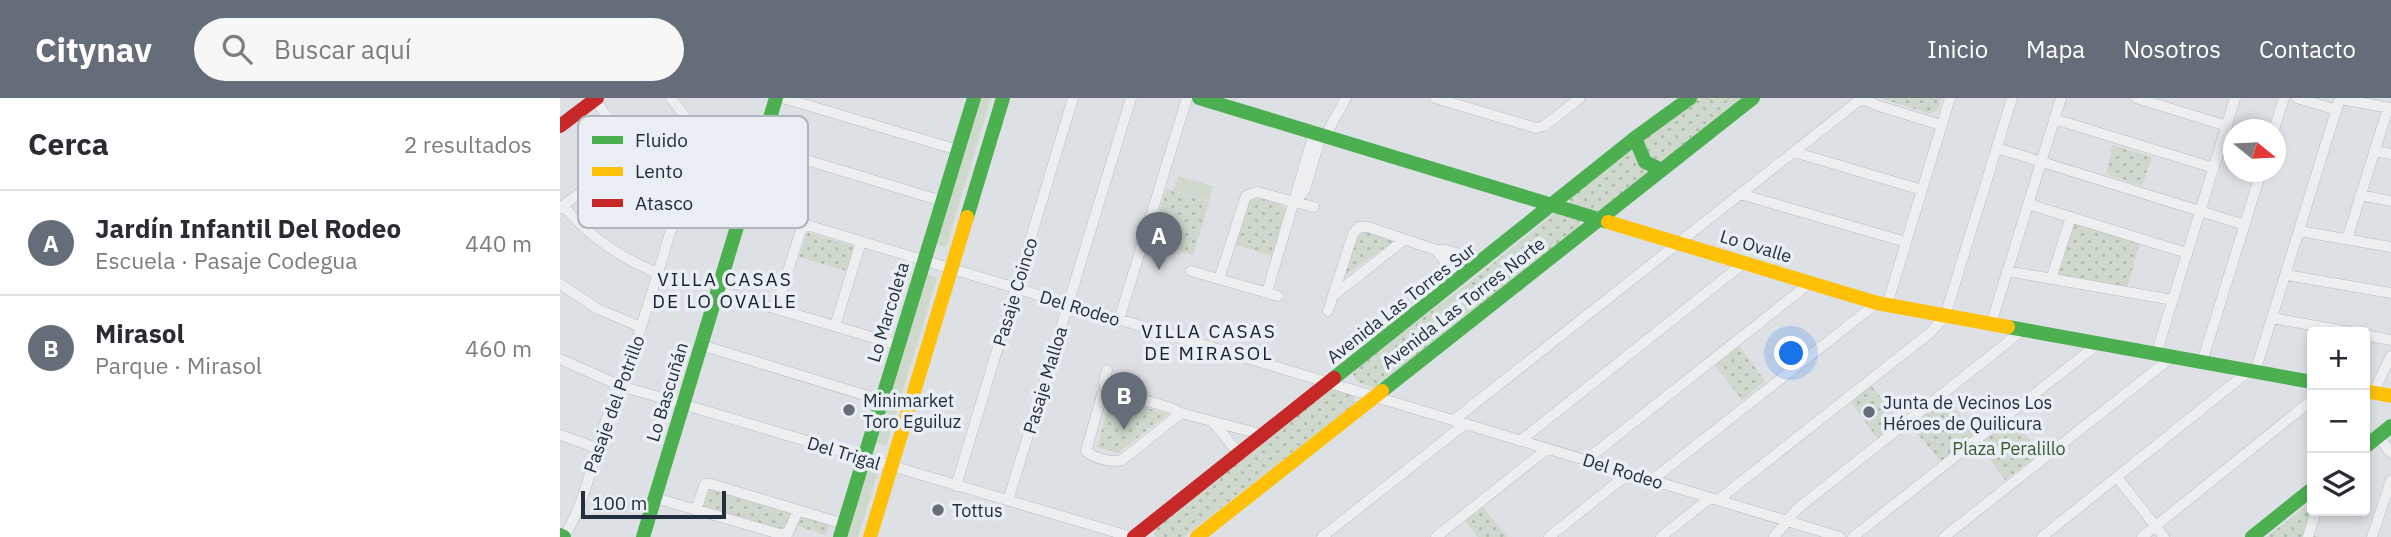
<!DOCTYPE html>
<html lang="es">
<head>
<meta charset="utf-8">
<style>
	body { margin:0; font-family:"IBM Plex Sans",sans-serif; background:#f7f7f7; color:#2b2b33 }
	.controls { position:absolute; right:21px; bottom:21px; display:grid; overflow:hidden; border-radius:7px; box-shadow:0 4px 10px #0003 }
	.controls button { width:63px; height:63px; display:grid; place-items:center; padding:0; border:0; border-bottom:2px solid #e1e1e2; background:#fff; color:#2b2b33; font:35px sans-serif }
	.compass { position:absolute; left:1663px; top:21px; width:63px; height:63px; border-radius:50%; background:#fff; box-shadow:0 4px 10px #0003; rotate:108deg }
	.scale { position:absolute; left:21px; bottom:18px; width:145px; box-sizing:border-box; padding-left:7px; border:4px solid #232f3e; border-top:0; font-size:19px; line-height:24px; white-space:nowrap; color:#232f3e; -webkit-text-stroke:5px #e9eff5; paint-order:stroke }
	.you { position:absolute; left:1232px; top:256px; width:24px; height:24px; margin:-18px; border:5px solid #fff; border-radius:50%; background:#1a73e8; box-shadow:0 0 0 10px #1a73e833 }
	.badge { display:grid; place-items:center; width:46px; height:46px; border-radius:50%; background:#646d78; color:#fff; font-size:23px; font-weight:700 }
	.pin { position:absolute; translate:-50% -58px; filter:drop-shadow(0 2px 4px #0008) }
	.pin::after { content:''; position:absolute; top:37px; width:24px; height:21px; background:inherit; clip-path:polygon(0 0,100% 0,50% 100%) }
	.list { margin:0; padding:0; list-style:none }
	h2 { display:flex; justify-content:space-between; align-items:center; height:91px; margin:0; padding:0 28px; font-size:30px }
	h2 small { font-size:23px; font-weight:400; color:#7c7c81 }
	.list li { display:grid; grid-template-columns:46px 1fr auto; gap:21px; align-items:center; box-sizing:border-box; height:105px; padding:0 28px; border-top:2px solid #e1e1e2 }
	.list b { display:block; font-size:26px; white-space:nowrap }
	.list p { margin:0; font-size:23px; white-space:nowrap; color:#7c7c81 }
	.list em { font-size:23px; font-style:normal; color:#7c7c81 }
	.icon { flex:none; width:38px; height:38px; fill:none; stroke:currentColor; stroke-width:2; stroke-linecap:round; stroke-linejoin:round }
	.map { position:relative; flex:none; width:1831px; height:439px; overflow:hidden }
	header { display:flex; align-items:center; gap:42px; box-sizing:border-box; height:98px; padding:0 35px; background:#646d78; color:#fff }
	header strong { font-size:33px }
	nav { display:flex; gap:38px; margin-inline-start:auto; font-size:24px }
	.search { width:490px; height:63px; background:#f7f7f7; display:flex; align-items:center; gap:18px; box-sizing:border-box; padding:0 24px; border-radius:38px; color:#7c7c81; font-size:26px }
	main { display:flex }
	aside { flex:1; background:#fff }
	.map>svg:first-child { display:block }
	.green { fill:#ced8cd }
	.park { fill:url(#park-dots) }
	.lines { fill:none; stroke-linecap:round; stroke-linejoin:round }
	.street-casing { stroke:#bbbec2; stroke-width:11 }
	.street { stroke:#edeef0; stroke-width:10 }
	.fast { stroke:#4caf50; stroke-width:14 }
	.slow { stroke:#ffc107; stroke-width:14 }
	.jam { stroke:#c62828; stroke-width:14 }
	.poi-dot { fill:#646d78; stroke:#e9eff5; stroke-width:2.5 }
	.labels { text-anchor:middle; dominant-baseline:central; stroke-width:7; stroke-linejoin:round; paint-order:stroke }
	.street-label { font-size:18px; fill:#232f3e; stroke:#e9eff5 }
	.poi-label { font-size:18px; fill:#232f3e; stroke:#e9eff5; text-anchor:start }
	.park-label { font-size:18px; fill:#3b5b2f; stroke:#e9eff5 }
	.neighbourhood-label { font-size:19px; letter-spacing:2px; fill:#16202e; stroke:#e9eff5 }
	.key { fill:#e9eff5; stroke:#aeb5be; stroke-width:2 }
	.key-label { font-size:19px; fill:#232f3e }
</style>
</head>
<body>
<header>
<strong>Citynav</strong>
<div class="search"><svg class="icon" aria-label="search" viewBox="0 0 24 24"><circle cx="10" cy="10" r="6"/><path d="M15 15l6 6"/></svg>Buscar aquí</div>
<nav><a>Inicio</a><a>Mapa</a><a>Nosotros</a><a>Contacto</a></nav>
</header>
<main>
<aside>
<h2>Cerca<small>2 resultados</small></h2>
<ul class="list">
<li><span class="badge">A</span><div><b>Jardín Infantil Del Rodeo</b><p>Escuela · Pasaje Codegua</p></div><em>440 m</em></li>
<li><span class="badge">B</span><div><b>Mirasol</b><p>Parque · Mirasol</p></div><em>460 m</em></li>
</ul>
</aside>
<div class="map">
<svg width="1831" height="439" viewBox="0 0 1831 439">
	<defs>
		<pattern id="park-dots" width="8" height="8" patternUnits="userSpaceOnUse" patternTransform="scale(1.75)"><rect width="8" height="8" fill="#ced8cd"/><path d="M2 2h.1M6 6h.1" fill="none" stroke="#b1bab1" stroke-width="1.8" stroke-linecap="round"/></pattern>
	</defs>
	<rect width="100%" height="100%" fill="#dde0e4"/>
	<path class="green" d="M421,0H431L386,149L376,146Z
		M618,78L653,88L649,103L614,93Z
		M367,176L377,180L326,348L315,344Z
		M308,371L318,374L298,439H287Z"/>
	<path class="park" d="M1137,0H1183L1039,114L1011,106L1009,100Z
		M1320,0H1381L1378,11L1371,16Z
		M1553,47L1592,59L1582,88L1546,76Z
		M606,91L649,104L633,157L590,144Z
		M696,99L722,107L727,114L713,158L674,146L688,103Z
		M998,112L1020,120L1019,131L818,291L797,284L793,276L796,270L920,176Z
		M1515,123L1580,144L1567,190L1498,176Z
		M807,133L837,141L783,179L794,140Z
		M247,134L297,149L290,174L239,159Z
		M1177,245L1205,283L1182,302L1154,266Z
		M1310,286L1340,324L1318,341L1289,302Z
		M772,289L792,296L795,302L793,307L624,439H596L594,437L595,430Z
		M551,299L608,316L558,355L537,349Z
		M1385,299L1417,336L1382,365L1350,327Z
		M1451,318L1480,356L1445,382L1418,345Z
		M147,387L270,424L266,437L237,428L234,437L141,409Z
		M1752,404V413L1745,435L1759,439H1706Z
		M923,409L947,439H918L905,423Z"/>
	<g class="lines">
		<g class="street-casing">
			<path id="street" d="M111,0L127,21L141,30L382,103
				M223,0L398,52
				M875,0L976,30L984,28L1020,0
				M1301,0L1316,7L1381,27
				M1576,0L1667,28
				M1737,0L1777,12
				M35,1C60,37 81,75 124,90L1280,439
				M1780,1L1831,10
				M1494,21L1654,70
				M1714,32L1724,0
				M765,38L786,0
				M1437,50L1685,127
				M1814,53L1831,56
				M1234,54L1362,92
				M1180,96L1346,144
				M1800,97L1831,103
				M735,104L745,92L761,37
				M1468,106L1627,155
				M3,108C30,139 60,160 98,175
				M0,110L73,55
				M1739,133L1831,149
				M1787,141L1828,10
				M876,152L899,183
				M631,173L718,198
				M1447,173L1613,202
				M1726,177L1831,195
				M659,181L686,98L697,94L754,109
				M1491,181L1511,119
				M0,186L38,211L81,229
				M157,193L338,247
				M707,194L754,35
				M774,197L844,142
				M1327,207L1390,0
				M216,210L243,126
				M768,213L793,136L799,129H808L876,152H886L923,163
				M1712,220L1790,234
				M559,222L627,0
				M1431,226L1501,0
				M275,228L301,144
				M1805,237L1831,242
				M141,247L321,302
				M1596,256L1675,0
				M0,261L61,288L572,439
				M1642,264L1701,74
				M1695,274L1780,0
				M546,293L544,284L547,272
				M1813,295L1831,258
				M621,315L562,362C551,365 534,360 526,353L542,297L551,292L611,310L621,315L704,337
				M894,322L1302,0
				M653,324L679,356
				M0,337L37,350
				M1818,338L1831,355
				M960,343L1185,164
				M1026,362L1251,184
				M1557,379L1604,439
				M1092,382L1317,205
				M396,388L513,0
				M95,400L220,436L228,435L238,412
				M1158,402L1371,234L1385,218L1452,0
				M448,403L571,0
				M136,412L145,386H151L284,426
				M4,439C34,390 36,328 66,278L124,90
				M762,439L905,326
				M876,439L987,351
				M989,439L1069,375
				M1101,439L1150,400
				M1214,439L1237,411L1463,232
				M1293,439L1538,246
				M1384,439L1612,259
				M1482,439L1689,273
				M1582,439L1752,302
				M1748,439L1756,413
				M1812,439L1831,382"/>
		</g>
		<use href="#street" class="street"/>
		<path class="fast" d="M639,0L1048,124
			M1075,40L1085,64L1102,72
			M407,119L443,0
			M1448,229L1752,284
			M774,280L1075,40L1130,0
			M822,293L1193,0
			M1805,349L1831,328
			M0,437L4,439
			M83,439L216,0
			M280,439L414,0
			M1692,439L1752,391"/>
		<path class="slow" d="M1048,124L1317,205L1448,229
			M1805,293L1831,298
			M310,439L407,119
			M637,439L822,293"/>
		<path class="jam" d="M0,28L37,0
			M574,439L774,280"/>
	</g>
	<g class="poi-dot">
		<circle cx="289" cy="312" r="7"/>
		<circle cx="1309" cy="314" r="7"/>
		<circle cx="378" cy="412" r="7"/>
	</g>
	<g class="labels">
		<g class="street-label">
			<text transform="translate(1196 148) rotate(17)">Lo Ovalle</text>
			<text transform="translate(455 194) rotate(-73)">Pasaje Coinco</text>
			<text transform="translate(841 205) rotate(-38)">Avenida Las Torres Sur</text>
			<text transform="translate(903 205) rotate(-38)">Avenida Las Torres Norte</text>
			<text transform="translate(520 210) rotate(17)">Del Rodeo</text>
			<text transform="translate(328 214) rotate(-73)">Lo Marcoleta</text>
			<text transform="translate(485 282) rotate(-73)">Pasaje Malloa</text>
			<text transform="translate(107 294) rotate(-73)">Lo Bascuñán</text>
			<text transform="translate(54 306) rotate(-70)">Pasaje del Potrillo</text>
			<text transform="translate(284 355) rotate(17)">Del Trigal</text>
			<text transform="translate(1063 373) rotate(17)">Del Rodeo</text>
		</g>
		<g class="poi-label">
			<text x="303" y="302">Minimarket<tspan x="303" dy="21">Toro Eguiluz</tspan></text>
			<text x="1323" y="304">Junta de Vecinos Los<tspan x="1323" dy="21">Héroes de Quilicura</tspan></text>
			<text x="392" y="412">Tottus</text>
		</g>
		<g class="park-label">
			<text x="1449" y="350">Plaza Peralillo</text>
		</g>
		<g class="neighbourhood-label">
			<text x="165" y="181">VILLA CASAS<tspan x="165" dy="22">DE LO OVALLE</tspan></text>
			<text x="649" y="233">VILLA CASAS<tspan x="649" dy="22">DE MIRASOL</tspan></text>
		</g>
	</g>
	<rect x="18" y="18" width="230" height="112" rx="10" class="key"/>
	<rect x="32" y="38" width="31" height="8" fill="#4caf50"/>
	<rect x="32" y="69" width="31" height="9" fill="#ffc107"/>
	<rect x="32" y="101" width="31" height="8" fill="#c62828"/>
	<g class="key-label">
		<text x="75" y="49">Fluido</text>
		<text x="75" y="80">Lento</text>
		<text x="75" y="112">Atasco</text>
	</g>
</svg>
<div class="controls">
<button>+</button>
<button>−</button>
<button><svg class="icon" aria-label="layers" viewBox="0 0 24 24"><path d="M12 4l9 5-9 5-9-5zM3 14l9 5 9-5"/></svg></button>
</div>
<svg class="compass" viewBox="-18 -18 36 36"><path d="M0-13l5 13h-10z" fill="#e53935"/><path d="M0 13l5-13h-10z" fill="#7c7c81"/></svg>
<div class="scale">100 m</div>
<div class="you"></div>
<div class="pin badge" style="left:599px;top:172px">A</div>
<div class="pin badge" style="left:564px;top:332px">B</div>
</div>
</main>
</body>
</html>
